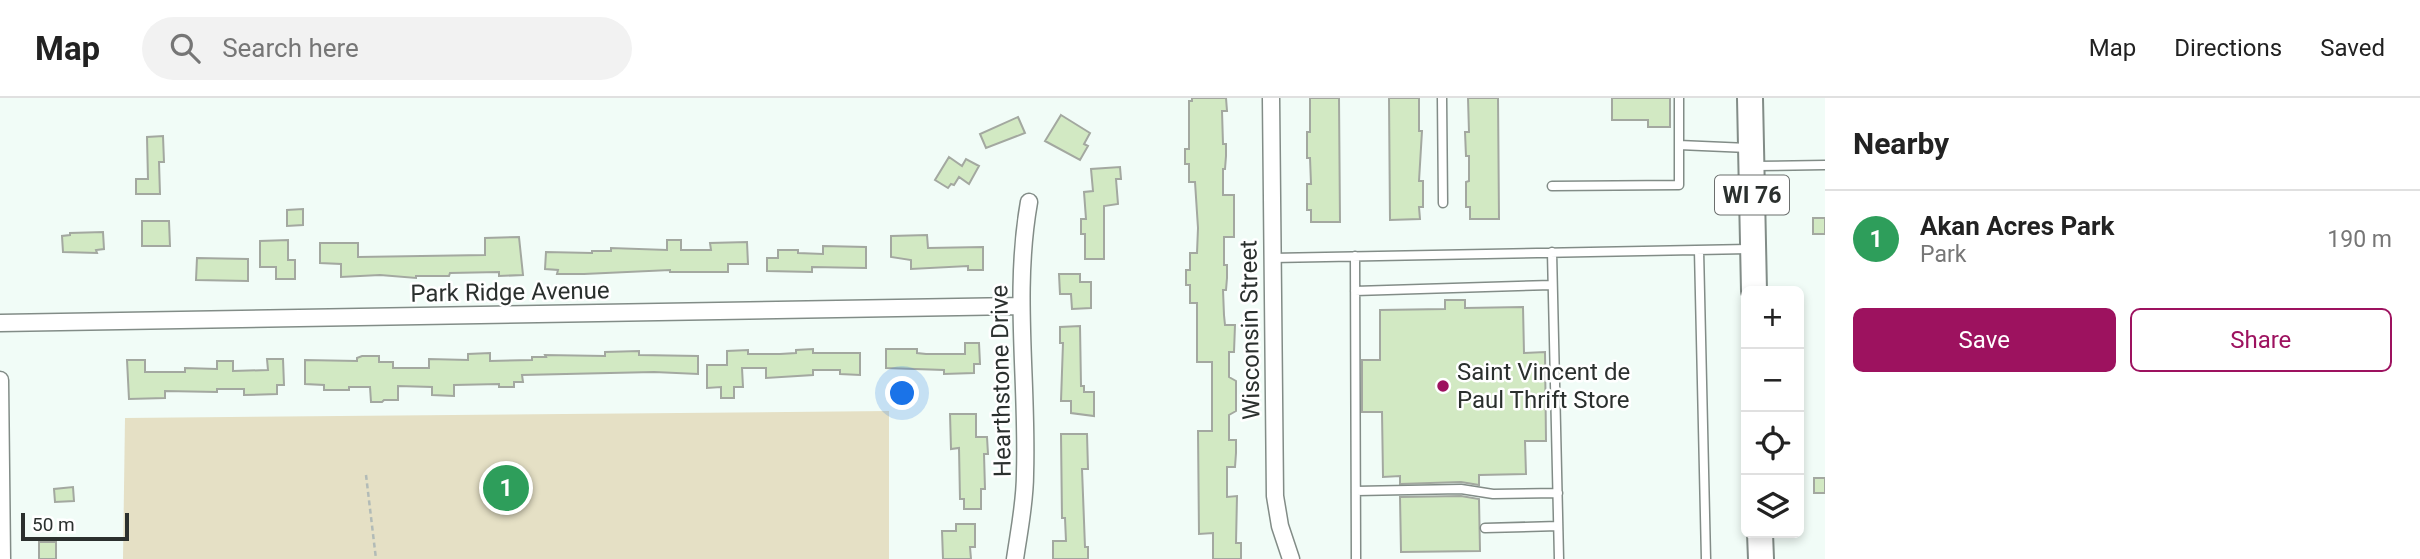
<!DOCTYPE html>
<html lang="en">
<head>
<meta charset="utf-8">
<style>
	body { margin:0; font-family:Roboto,sans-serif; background:#f2f2f2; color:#222 }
	.controls { position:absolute; right:21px; bottom:21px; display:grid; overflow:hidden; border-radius:10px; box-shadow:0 4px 10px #0003 }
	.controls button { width:63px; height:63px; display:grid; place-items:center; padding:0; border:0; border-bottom:2px solid #e0e0e0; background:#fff; color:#222; font:35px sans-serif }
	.scale { position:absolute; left:21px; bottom:18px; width:108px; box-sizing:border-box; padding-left:7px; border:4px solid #2b302e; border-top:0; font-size:19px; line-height:24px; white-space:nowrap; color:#2b302e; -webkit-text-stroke:5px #fff; paint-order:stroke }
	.you { position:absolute; left:903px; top:296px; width:24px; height:24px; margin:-18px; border:5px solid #fff; border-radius:50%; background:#1a73e8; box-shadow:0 0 0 10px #1a73e833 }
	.badge { display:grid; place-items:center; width:46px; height:46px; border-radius:50%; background:#9d125f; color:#fff; font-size:23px; font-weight:700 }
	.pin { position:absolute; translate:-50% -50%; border:4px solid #fff; box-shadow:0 2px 7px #0006 }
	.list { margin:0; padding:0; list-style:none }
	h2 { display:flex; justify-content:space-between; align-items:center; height:91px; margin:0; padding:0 28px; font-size:30px }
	h2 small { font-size:23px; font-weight:400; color:#767676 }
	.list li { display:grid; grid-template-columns:46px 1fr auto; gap:21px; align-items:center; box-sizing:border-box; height:98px; padding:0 28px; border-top:2px solid #e0e0e0 }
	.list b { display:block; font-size:26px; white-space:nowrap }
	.list p { margin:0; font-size:23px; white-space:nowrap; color:#767676 }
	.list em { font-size:23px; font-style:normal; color:#767676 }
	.actions { display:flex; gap:14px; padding:21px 28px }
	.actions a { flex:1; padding:16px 0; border:2px solid #9d125f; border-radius:10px; text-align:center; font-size:24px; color:#9d125f }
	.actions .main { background:#9d125f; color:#fff }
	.icon { flex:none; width:38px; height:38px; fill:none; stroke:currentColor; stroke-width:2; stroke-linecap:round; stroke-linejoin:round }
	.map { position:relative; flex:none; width:1825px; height:461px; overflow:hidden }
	header { display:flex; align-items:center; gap:42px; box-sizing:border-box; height:98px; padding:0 35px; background:#fff; border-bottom:2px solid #e0e0e0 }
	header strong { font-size:33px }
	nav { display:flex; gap:38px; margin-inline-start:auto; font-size:24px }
	.search { width:490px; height:63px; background:#f2f2f2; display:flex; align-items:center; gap:18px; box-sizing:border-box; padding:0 24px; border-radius:38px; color:#767676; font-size:26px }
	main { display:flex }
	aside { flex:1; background:#fff }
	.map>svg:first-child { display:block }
	.green { fill:#e5e0c5 }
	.building { fill:#d2e9c3; stroke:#a3a8a0; stroke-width:2 }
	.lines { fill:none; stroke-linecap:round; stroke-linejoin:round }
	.service-casing { stroke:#828c87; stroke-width:11 }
	.minor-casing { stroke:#828c87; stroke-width:19 }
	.primary-casing { stroke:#828c87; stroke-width:28 }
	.path { stroke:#b2bbb7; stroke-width:2.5; stroke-dasharray:5 3.5; stroke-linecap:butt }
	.service { stroke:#fff; stroke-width:8 }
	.minor { stroke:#fff; stroke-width:16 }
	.primary { stroke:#fff; stroke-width:24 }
	.poi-dot { fill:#9d125f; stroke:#fff; stroke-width:2.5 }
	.labels { text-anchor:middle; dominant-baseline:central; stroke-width:5; stroke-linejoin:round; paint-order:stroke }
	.shield { fill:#fff; stroke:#6b6e6d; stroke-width:2 }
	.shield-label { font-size:23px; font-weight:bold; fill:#2b302e }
	.street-label { font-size:24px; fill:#2b302e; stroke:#fff }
	.poi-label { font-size:24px; fill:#2b302e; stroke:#fff; text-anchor:start }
</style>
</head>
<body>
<header>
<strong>Map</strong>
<div class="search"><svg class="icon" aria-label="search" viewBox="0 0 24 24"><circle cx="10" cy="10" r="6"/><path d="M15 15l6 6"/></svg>Search here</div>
<nav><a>Map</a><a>Directions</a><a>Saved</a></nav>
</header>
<main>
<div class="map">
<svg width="1825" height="461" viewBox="0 0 1825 461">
	<rect width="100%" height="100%" fill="#f1fcf7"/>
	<path class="green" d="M889,313V461H123L125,320Z"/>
	<path class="building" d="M1192,0H1226L1227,13H1222L1223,46H1226V58L1225,71H1223V97H1234V139H1224V167H1227V180L1226,192H1223L1224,217L1225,227H1235L1234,254H1229V279L1236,283V313L1229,317V342H1236V355L1235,369H1227V399L1237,398L1236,445H1241V461H1213V435L1199,436L1198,333H1212V264H1197V205H1190V187H1186V172H1190V155H1197L1198,130L1195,84H1189V66H1185V51H1189V3H1192Z
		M1310,0H1339L1340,124H1311V112H1307V86H1311L1310,60H1307V34H1310Z
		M1389,0H1419V33H1422L1419,83H1423V109H1419L1420,121L1390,122Z
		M1468,0H1498L1499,121H1470V109H1466V84L1469,83V58H1466L1465,34H1469Z
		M1612,0H1670V29H1648V22H1612Z
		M1061,17L1090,35L1084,46L1088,48L1080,62L1045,43Z
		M1018,19L1025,35L986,50L980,36Z
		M163,38L164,64H159L160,96H136V81H148L147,39Z
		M949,59L962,68L966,61L979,68L969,86L959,79L954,87L951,86L948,90L935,82Z
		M1120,69L1121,81H1116L1118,106L1104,108V161H1085V136H1081V121H1086L1084,94L1093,93L1091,71Z
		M303,111V127L287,128V112Z
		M1813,120H1825V136H1813Z
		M142,123H169L170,148H142Z
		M103,134L104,151L96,152L97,155L63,154L62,138L70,137V135Z
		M927,137L928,150L983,149V172H968V168L911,171V162L891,159V138Z
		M519,139L523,177L499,178V174L450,175L449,178H416V180L380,177L341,179V166L320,165V145H358V159L485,157V140Z
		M288,142V162H295V181H276V169H260V143Z
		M667,142H681V152H711L710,145L747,144L748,166H728V174H670V172L584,176H557L558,172L545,171L546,154L592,155V153H611V150L667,152Z
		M823,148L866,149V170L812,169V174L767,173V160H778V152H798V155L823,156Z
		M197,160L248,161V183L196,182Z
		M1059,176H1080V184H1091V210L1072,211L1071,196H1060Z
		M1445,202H1465V210L1523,209L1524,255L1545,254L1546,343H1525L1526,376L1479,377V387L1461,384L1400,386V378L1383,379L1382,314H1362V262H1380V212L1445,211Z
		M1080,228L1081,288H1084V294H1094V318L1071,315V303H1061L1063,245H1060V229Z
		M965,245H979L980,266H974V275L944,276V272L886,270V251H917V255L926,256H965Z
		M813,251V255H860V277L840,276V272H813V277L766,280V270H742L743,289H734V300H721V289L707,290V267H727V253L748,252V256H780L796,255V252Z
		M639,253V257L698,258V276L654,274L522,277L523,284H514V289H499V286L454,287V298L432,297V289L398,288V302H384L382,304H371L370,289H349V292H324V287L305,286V262L357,263V260L362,258H379V264H393V270H429V261L468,262V256L490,255V263L532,262V259H546L545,257L605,258V254Z
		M267,261H283L284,287H277V296L244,297V291H217V294L165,293V300L129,301L127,262H145V274H185V270L217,271V263H233V273L268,272Z
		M950,316H976V339H987L988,356H984L985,391H981V411H964V401H960L959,350L951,351Z
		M1061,336H1087L1088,371H1082L1085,449H1088V461H1053V443H1066L1065,420H1062Z
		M1814,380H1825V395H1814Z
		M73,389L74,403L55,404L54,391Z
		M1461,398L1479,401L1480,453L1401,454L1400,399Z
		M956,426H975V449H970L971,461H943L942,433H956Z
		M39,444H56V461H39Z"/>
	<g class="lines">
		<g class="service-casing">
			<path id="service" d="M1442,0L1443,105
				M1679,0V47L1748,50
				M1754,68L1825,67
				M1552,88L1679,87V47
				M1699,152L1706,461
				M1552,154L1559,461
				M1355,158L1356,461
				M1272,160L1749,151
				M1355,193L1552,187
				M1356,393L1461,391L1493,396L1558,395
				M1485,430L1558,428"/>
		</g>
		<g class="minor-casing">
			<path id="minor" d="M1271,0L1275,398L1280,428L1291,461
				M0,225L1021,208
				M0,282L2,461
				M1015,461C1019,433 1025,405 1025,376C1028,285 1013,194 1029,104"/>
		</g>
		<g class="primary-casing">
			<path id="primary" d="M1750,0L1754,193
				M1760,435L1761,461"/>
		</g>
		<path class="path" d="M366,377L376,461"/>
		<use href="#service" class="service"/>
		<use href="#minor" class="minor"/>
		<use href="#primary" class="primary"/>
	</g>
	<circle class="poi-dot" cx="1443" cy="288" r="7"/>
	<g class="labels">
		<rect class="shield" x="1715" y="77.5" width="74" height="39" rx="5"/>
		<g class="shield-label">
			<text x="1752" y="97">WI 76</text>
		</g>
		<g class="street-label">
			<text transform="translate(510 194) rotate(-1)">Park Ridge Avenue</text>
			<text transform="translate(1250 232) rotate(-91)">Wisconsin Street</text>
			<text transform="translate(1001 283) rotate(-91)">Hearthstone Drive</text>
		</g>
		<g class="poi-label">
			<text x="1457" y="274">Saint Vincent de<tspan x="1457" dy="28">Paul Thrift Store</tspan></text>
		</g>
	</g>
</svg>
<div class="controls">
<button>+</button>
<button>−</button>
<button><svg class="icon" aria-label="locate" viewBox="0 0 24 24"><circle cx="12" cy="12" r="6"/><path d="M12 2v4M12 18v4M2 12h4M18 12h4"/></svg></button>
<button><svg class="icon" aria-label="layers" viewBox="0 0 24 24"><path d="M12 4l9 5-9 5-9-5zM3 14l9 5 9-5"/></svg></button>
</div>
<div class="scale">50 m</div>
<div class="you"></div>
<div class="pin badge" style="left:506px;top:390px;background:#2e9e5b">1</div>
</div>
<aside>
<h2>Nearby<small></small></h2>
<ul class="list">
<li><span class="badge" style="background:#2e9e5b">1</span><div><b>Akan Acres Park</b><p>Park</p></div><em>190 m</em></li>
</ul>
<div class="actions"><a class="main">Save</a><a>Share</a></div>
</aside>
</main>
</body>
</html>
